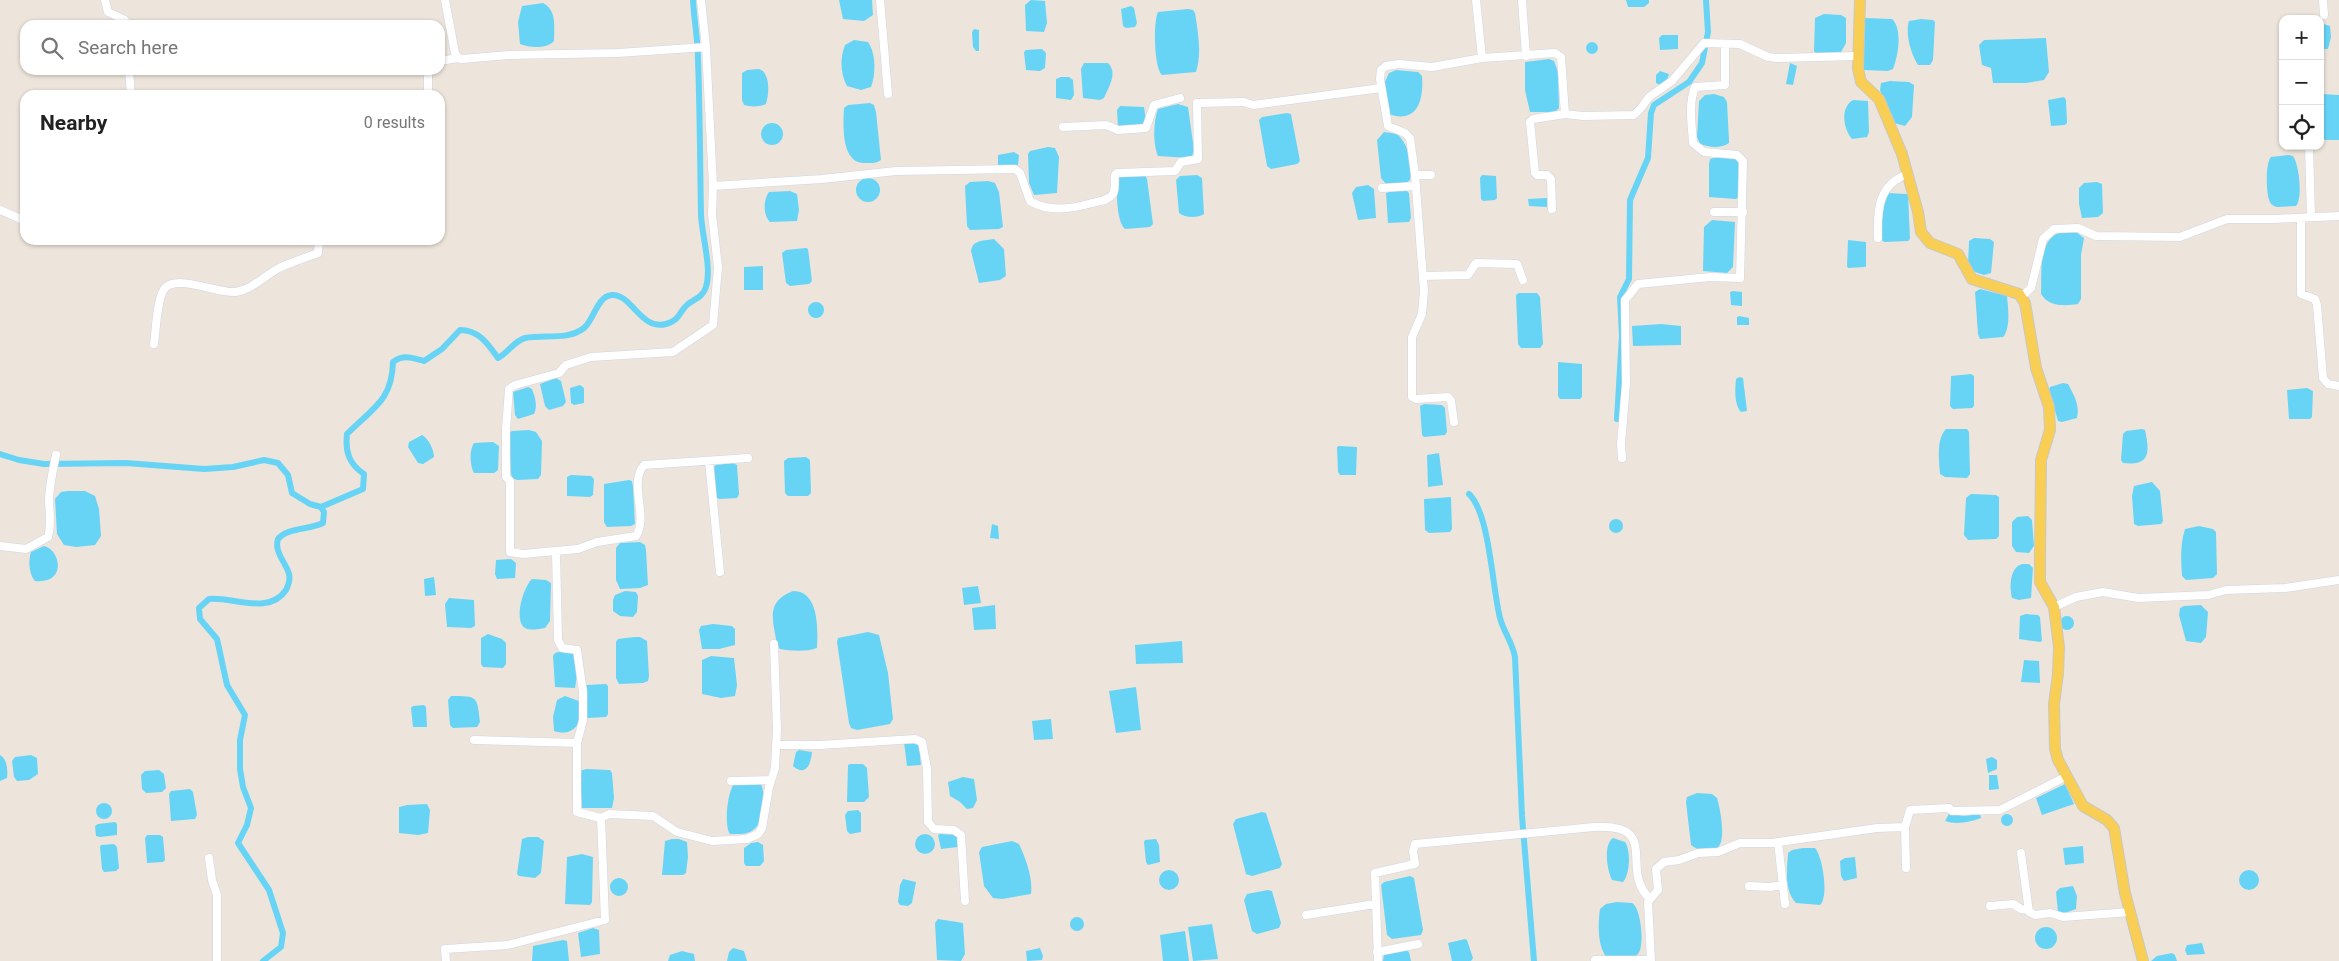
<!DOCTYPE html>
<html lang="en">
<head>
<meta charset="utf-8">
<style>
	body { margin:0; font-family:Roboto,sans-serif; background:#f2f2f2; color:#222 }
	.controls { position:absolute; right:15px; top:15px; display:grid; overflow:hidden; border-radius:10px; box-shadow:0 1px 4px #0004 }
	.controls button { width:45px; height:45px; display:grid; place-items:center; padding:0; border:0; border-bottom:1px solid #e0e0e0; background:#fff; color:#222; font:25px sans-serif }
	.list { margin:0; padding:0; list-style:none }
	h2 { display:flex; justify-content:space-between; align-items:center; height:65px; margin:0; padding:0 20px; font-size:21px }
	h2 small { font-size:16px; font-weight:400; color:#767676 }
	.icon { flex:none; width:28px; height:28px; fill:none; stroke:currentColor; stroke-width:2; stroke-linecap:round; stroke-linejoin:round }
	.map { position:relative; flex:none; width:2339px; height:961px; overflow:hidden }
	.search { position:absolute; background:#fff; box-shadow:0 1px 4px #0004; left:20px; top:20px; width:425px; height:55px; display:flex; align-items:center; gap:12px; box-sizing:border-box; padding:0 18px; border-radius:15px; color:#767676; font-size:19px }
	.panel { position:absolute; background:#fff; box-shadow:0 1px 4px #0004; left:20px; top:90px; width:425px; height:155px; border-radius:15px }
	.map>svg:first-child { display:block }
	.water { fill:#67d4f6 }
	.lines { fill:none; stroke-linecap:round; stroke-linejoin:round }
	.canal { stroke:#67d4f6; stroke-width:6 }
	.minor-casing { stroke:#d0d4e4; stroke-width:9 }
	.major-casing { stroke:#c8c8c8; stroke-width:12 }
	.minor { stroke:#fff; stroke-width:8 }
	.major { stroke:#f9ce54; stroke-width:10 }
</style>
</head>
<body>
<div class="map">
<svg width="2339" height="961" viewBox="0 0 2339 961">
	<rect width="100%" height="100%" fill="#ede5db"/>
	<path class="water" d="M839,0H872L873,15L864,21L843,19Z
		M1031,0L1045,1L1047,23L1044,32L1026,31L1025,5Z
		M1626,0H1649V3L1644,7H1628Z
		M543,3C557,10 554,27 554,41C547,49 530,48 520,44L518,22L522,6Z
		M1131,6L1134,8L1137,23L1135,27L1126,28L1123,26L1121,9Z
		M1188,9L1193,10L1195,13C1198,32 1202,54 1196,72L1162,75C1154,68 1153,22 1158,12Z
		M1824,14L1841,15L1846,18V43L1840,54L1816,53L1814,51L1815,18Z
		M1864,18L1892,19C1903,29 1898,57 1893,69L1888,71L1864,70Z
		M1921,19L1933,20L1935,22L1933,60L1930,65H1918C1911,54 1905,34 1909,21Z
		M2320,23L2330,26L2331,37L2328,49H2320Z
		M974,29L979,30V51H976L973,47L972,32Z
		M1662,35H1678V49L1660,50L1659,38Z
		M2046,38L2049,72L2044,80L2026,83H1993L1991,68L1982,65L1979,45L1984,40Z
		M854,40L868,42C876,53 876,74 871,87L861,90L847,86C840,73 840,58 845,45Z
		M1586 48a6 6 0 1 1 12 0a6 6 0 1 1-12 0Z
		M1042,49L1046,53L1045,68L1040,71L1026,70L1024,52L1026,50Z
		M1549,59L1554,61L1558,72L1559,108L1555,112H1530L1525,90V62Z
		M1084,63H1108C1118,73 1109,86 1104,98L1100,100L1083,98L1081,69Z
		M1790,63L1797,66L1793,85L1786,84Z
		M759,69L763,71C770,79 769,94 766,104C759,107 751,107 744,105L742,100V73L747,70Z
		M1396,70L1418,72L1422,76C1424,101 1417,124 1388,114L1384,84L1389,73Z
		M1660,71L1669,74L1667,80L1660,85L1656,83V75Z
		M1061,77H1069L1073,80L1074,95L1071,100L1056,98V79Z
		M1890,81L1909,82L1914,85L1912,117L1905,126L1894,123L1880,90L1881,83Z
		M1714,94L1724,97L1727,102L1729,140V143C1721,149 1708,147 1700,144L1697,137L1699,101L1705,95Z
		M2322,94L2339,95V140H2325L2321,135L2320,96Z
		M2064,97L2066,100L2067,123L2065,125L2051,126L2048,100Z
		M1853,100L1868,101L1869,132L1867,137L1852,139C1843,128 1840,108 1853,100Z
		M870,103L874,105L876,112L881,160C876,164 871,163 865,163C841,164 843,125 844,108L848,105Z
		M1178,104L1188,107L1194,150L1192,156L1189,158L1158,156C1153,144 1153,122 1158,109Z
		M1120,106L1144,107L1146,121L1144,126L1118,127L1117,110Z
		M1287,113L1291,114L1300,161L1297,164L1271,169L1267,166L1259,120L1262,117Z
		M761 134a11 11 0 1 1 22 0a11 11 0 1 1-22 0Z
		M1384,132L1397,134C1409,144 1413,166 1410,180L1406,183L1386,184L1381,178L1377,140Z
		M1048,147L1055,148L1059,157L1057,193L1034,195L1029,183L1028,154L1030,151Z
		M1014,152L1019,155L1018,165L998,167V155Z
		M2289,155L2293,156C2299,164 2303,198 2296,206L2277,207C2274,206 2271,205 2270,202C2266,195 2265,163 2271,157Z
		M1714,158H1735L1738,160L1740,196L1736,199L1709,197V164L1710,159Z
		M1145,175L1147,179L1153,224L1150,227L1125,229C1116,221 1116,188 1118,176Z
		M1197,175L1202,178L1204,214C1198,218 1185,218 1179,213L1176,180L1180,176Z
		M1482,175L1496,176L1497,198L1495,200L1483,201L1481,199L1480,178Z
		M856 190a12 12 0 1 1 24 0a12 12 0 1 1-24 0Z
		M988,181L995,183L999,192L1003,227L999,229L970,230L967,226L965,186L970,182Z
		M2097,182L2102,184L2103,213L2098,217L2082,218L2079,204V188L2084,183Z
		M1368,185L1374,189L1376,218L1358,220L1352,193L1356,187Z
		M1392,191L1406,190L1409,193L1411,218L1409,222L1388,223L1386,193Z
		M769,192L790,191L797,194L799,210L797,221L770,222C763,215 763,200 769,192Z
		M1887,193L1908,194L1910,239L1908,241L1884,242L1881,239V208Z
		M1547,198V207L1529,206L1528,199Z
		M1712,220L1735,222L1733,267L1727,273L1703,271L1704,227Z
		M2061,232H2076L2084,238L2081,255V299L2078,304C2065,306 2049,307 2041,294C2042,274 2037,240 2061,232Z
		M1974,238L1990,239L1994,242L1991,273L1984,275L1972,271L1968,266L1969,241Z
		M994,239L1004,249L1006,276L1000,280L979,283L971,251C973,239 985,241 994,239Z
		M1848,240L1866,242V266L1865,267L1848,268L1847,266Z
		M806,248L808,249L812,281L809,284L790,286L786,283L782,253L786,250Z
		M763,266V290H744V267Z
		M1980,289L2007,296C2008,307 2011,328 2003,337L1980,339L1978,334L1975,292Z
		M1733,291L1742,292V306L1731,305L1730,292Z
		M1519,293H1537L1540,297L1543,344L1540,348H1521L1518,344L1516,295Z
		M808 310a8 8 0 1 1 16 0a8 8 0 1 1-16 0Z
		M1739,316L1749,318V325H1737V317Z
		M1661,324L1681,326V345L1633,346L1632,326Z
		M1558,362L1582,364V397L1580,399H1560L1558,396Z
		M1971,374L1974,376V406L1972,408L1953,409L1950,406L1951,376Z
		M1739,377L1743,378L1747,411L1741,412C1734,404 1735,389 1736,379Z
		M556,378L561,381L566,402L563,406L549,410L545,406L540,384Z
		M2063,383L2068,384C2074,395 2080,405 2077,418L2062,422L2058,421L2049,390L2050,387Z
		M580,385L584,388V403L574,405L571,403L570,388Z
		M528,387L532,389C535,397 538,406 534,414L518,419L515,415L513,392Z
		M2307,388L2313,391L2312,417L2310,419H2289L2287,390Z
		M1424,404L1442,405L1445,408L1447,432L1445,435L1424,437L1422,435L1420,406Z
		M1946,429H1967L1969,432L1970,474L1967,478L1945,477L1940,474C1939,461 1936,439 1946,429Z
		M2142,429L2145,430C2150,453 2150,466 2123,463L2121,460L2123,434L2126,431Z
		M529,430L536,432L542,441L541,475L538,479L517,480L512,478L511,473L509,433L512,431Z
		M422,435C429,439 434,450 434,457L423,464L418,463L408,447L409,442Z
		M493,442L499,446L498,470L494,473H474C470,466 469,450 474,443Z
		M1339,446L1357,447L1356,475H1340L1338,472L1337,447Z
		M1439,453L1443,485L1428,487L1427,455Z
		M806,457L810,460L811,493L808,496H788L785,493L784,461L788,458Z
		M733,463L737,465L739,494L737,498L719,499L716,497L714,467L716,465Z
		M571,475L591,476L594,479L593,495L590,497L567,496V477Z
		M629,480L632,481L633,487L635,524L631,526L607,527L604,522V484Z
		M2152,482L2160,491L2163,521L2161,524L2138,526L2134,524L2132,496L2134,486Z
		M68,491H85L95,496L99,509L101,536L95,545L76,547L64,545L57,534L55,499L61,492Z
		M1971,494L1996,495L1999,497V536L1996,539L1968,540L1964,535L1966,498Z
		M1451,497L1452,529L1450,532L1429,533L1425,530L1424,499Z
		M2028,516L2032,520L2034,546L2029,553L2016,552L2012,546V522L2017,517Z
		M1609 526a7 7 0 1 1 14 0a7 7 0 1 1-14 0Z
		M992,524L998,526L999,539L990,538Z
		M2199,526L2213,529L2216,532L2217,574L2213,578L2186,580L2182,576C2181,561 2180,545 2185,529Z
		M640,542L645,545L646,550L648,585L640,588L620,589L616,580V548L620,543Z
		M44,546C60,549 68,584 35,581C29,574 28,561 31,552Z
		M511,559L516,563L515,578L497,579L495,574L496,560Z
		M2022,564H2029L2033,568L2031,598L2019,600L2012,598C2009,587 2010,567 2022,564Z
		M434,577L436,595L425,596L424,579Z
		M532,579L546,580L551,583L550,621L545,628C539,629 530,631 525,628C513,620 524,586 532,579Z
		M978,586L981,603L964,605L962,588Z
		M625,591L636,592L638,596L637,612L633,617L620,616L613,611V600L615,595Z
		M793,591C819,591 818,628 817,648C806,652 792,651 780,649L777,645C773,620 765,602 793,591Z
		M449,598L474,600L475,626L471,628L447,627L445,604Z
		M995,605L996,629L974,630L972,608Z
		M2201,605L2208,612L2206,637L2201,643L2186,641L2179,615L2180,608L2184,606Z
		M2026,614L2038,615L2040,617L2042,641L2040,642L2019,639L2020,616Z
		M2060 623a7 7 0 1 1 14 0a7 7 0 1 1-14 0Z
		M713,624L732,626L735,629V645L719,649H702L699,630L701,626Z
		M868,632L879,635L888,673L893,719L890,724L857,730L851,728L849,723L837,642L838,638Z
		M488,634L502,639L506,643V664L503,668L483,667L481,664V638Z
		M634,637H640L647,641L649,676L648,681L643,683L619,684L616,678V642L618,639Z
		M1182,641L1183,663L1136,664L1135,645Z
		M562,651L575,653L577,676L575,688L555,687L553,656L555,653Z
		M711,656L734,658L737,685L735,696L721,698L702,694V660Z
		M2024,660L2039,661L2040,683L2021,682Z
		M606,684L608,686V714L606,717L588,718L586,717L585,687L587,685Z
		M1136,687L1141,730L1116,733L1109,691Z
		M451,696C478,696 477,696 480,722L477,727L453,728L450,725L448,700Z
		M565,696L579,701C586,719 575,738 554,731L553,717L557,700Z
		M424,705L426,707L427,727H413L411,708L413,706Z
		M1051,719L1053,739L1034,740L1032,721Z
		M904,742H913L919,744L921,765L907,766Z
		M799,750L812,752C811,764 806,777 793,766L796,752Z
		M0,755C7,758 8,771 7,778L0,781Z
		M31,755L37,758L38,774L29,780L17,781L14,777L12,761L15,757Z
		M1992,757L1997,760V769L1988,773L1986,759Z
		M850,764H863L867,768L869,797L864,802H847L848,765Z
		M586,769L610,770L612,773L614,798L612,808H582L580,771Z
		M159,770L164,774L166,788L162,792L146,793L142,789L141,775L145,771Z
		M1989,775H1997L1999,789L1989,790Z
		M963,777L974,779L977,800L973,808L967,809L960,802L950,796L948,782Z
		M754,783L761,784C766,794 764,824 753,830C747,835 737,834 730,834C724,826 727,793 734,784Z
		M2065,784L2074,804L2042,815L2036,798Z
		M190,789L193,792L197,815L195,819L171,821L169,794L171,791Z
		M1697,793L1712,794L1717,798C1720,808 1727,842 1717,848L1697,849L1691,845L1686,802L1687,797Z
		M96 811a8 8 0 1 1 16 0a8 8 0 1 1-16 0Z
		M427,804L430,810L428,833L418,835L399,833V807L407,805Z
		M858,810L861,813V832L850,834L847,831L845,815L848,811Z
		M1262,812L1266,813L1282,864L1280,868L1252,876L1246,874L1233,824L1236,819Z
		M2001 820a6 6 0 1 1 12 0a6 6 0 1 1-12 0Z
		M1949,814L1964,816L1980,814L1981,818C1970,822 1956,825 1945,821Z
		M115,822L117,824V835L100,837L96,836L95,826L98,824Z
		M940,834L958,835V847L941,849L938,835Z
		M915 844a10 10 0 1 1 20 0a10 10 0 1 1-20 0Z
		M147,835H160L163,837L165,860L163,862L147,863L145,838Z
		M528,837H538L544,841L541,873L535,878L519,876L517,874L522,839Z
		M1613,838L1625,842C1631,851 1630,874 1623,882L1612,880C1607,870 1603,845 1613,838Z
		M672,839H679L687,842L688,857L686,873L683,875H662L665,841Z
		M1156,839L1159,845L1160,862L1148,865L1146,862L1144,842L1145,840Z
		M1012,841L1019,844C1026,859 1033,878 1031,894L1002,899L993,898L984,886L979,852L982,847Z
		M758,842L763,845L764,861L760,866H746L744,863V848L751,843Z
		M114,844L117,847L119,868L116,871L104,872L102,869L100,847L101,845Z
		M2083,846L2084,863L2065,865L2063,848Z
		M1803,848H1815C1823,857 1829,897 1820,905L1796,903C1784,891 1787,869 1788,853L1792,850Z
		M582,854L593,857L592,902L590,905L565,904L567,857Z
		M1855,857L1857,878L1844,881L1841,876L1840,861L1845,858Z
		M1159 880a10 10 0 1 1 20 0a10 10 0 1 1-20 0Z
		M2239 880a10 10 0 1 1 20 0a10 10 0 1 1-20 0Z
		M1410,876L1414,878L1423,930L1421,935L1392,939L1387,935L1381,885L1384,882Z
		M610 887a9 9 0 1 1 18 0a9 9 0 1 1-18 0Z
		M903,879L916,882L912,903L908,906L900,905L898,902L900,885Z
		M2073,886L2077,896L2076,909L2065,913L2058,912L2056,892L2060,888Z
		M1268,890L1272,891L1281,923L1279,928L1257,934L1252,931L1244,900L1247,894Z
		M1617,902L1632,903C1641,907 1645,947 1638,954C1631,960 1615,957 1607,958C1597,946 1598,923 1600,909L1606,904Z
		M1070 924a7 7 0 1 1 14 0a7 7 0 1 1-14 0Z
		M938,919L963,923L965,954L961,961L937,960L935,923Z
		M1212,924L1218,959L1193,961L1188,927Z
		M2035 938a11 11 0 1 1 22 0a11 11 0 1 1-22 0Z
		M593,928L599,930L600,954L581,957L578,933Z
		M1185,931L1189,961H1163L1160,935Z
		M1465,939L1467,940L1473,958L1471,961H1452L1448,943Z
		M563,940L567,941L569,961H532L533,946Z
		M2202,943L2205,954L2187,955L2185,950L2187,945Z
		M733,948L744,951L747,961H727L729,952Z
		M1040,948L1043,956L1042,960L1027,961L1026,951Z
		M1405,950L1409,952L1411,961H1383L1384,955Z
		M682,951L694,954L695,961H668L670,955Z
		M2172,953L2175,955L2177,961H2151L2157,956Z"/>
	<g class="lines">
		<path class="canal" d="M1617,419L1622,335L1620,297L1629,279L1630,200L1648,158L1651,113L1654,105L1689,82L1702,63L1708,32L1706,0
			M0,454L19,460L44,464L126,463L204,469L233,467L264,460L278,463L288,475L292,493L310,504L321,507L324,512L323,523C309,530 288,527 278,539C274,550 284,561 288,571C291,577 289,584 286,590C269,616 231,596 209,599L199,608L200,619L217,639L227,685L245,715L240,740V769L243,787L251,808L247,825L238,843L269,890L283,933L281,947L263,961
			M1469,494C1490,514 1492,587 1500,618C1504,633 1512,641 1515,657L1522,816L1534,961
			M321,507L363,489L364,474C349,464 345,452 347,434C371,409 392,402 393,362C404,354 412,358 424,361L442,349L460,330C479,330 488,344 498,358C508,353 514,341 525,338C544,334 567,341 584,328C594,320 597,296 612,295C632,294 641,331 666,324C681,320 679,311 688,304C695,299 703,297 706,287C712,268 702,236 701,215C700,164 700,112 698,60C698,40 694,20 693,0"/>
		<g class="minor-casing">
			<path id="minor" d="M105,0L108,12L125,20L126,25
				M445,0L455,53L458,58L462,59L509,55L618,53L706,47L701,0
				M880,0L888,94
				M1476,0L1482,58
				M1522,0L1526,56
				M2323,0L2324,15
				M706,47L713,186L822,179L896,171L1015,169L1020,173L1030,201C1048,212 1072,209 1092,203C1099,201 1108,201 1113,194C1116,189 1114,180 1115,175L1117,173L1175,171L1181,162L1198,159L1197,103L1244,102L1253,105L1381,88
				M440,61L458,58
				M129,70L131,95
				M428,95V70
				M1063,127L1106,125L1118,130L1146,128L1154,105L1180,98
				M2309,146L2311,217
				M1415,175L1424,291L1422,314L1412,337V397L1416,399L1448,397L1451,401L1454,422
				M1431,175H1415L1410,138L1405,133L1388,126L1380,79L1381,70L1386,66L1399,64L1432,67L1482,58L1555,53L1561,57L1565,114L1583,116L1634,115L1641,108L1649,97L1672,81L1704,43L1740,44L1768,57L1777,58L1858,56
				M713,186L712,214L718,267L713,325L673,352L591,357L566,365L559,373L515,385L509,389L506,429V477L510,481V552L523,554L578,549L597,542L636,536C649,516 628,484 644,465L748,458
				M1382,188L1416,186
				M1552,209L1551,179L1547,175H1537L1535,173L1530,122L1533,119L1565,114
				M0,210L25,221
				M1714,212H1743
				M2301,218V294L2315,299L2317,305L2323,378L2328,384L2339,386
				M1878,238C1877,211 1878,184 1908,174
				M1423,276L1468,275L1476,263L1517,264L1523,280
				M2021,297L2031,288L2043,239L2054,229L2078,228L2096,236L2180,237L2227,219H2273L2339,216
				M154,344C156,331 157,296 165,288C178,274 218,294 236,292C253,289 264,276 279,268C292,262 305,258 318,253L319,240
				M1622,458L1621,444L1626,384L1625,300L1638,284L1710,277L1740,278L1743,161L1737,155L1704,152L1693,143C1692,125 1688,105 1695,87L1725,85V44
				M709,461L720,572
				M0,546L26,549L48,537C52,524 49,511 49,498C50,483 53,469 56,455
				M2054,607L2076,597L2103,592L2138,598L2208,595L2226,590L2285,588L2339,580
				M474,740L577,743
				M776,745H820L915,739L922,742L927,768L928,822L934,829L954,830L961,835L965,901
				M731,781L770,780
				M601,818L609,814L653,816L677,832L712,841L747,839L758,834L762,828L769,787L775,768L777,729L774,644
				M1905,827L1906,868
				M1778,842L1785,904
				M2021,853L2029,912L2035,915L2050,913L2063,917L2130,912
				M209,858L212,880L217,895V961
				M1749,886L1770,887L1782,885
				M1990,906L2013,904L2021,909L2028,910
				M1306,915L1375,904
				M1377,952L1418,944
				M1595,960H1651
				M446,961L445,949L508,945L605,920L601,818L577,812V743L583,720V692L577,650L562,648L558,640L556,551
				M1378,961L1375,873L1415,864L1413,851L1415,844L1594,827C1663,824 1618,869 1650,899
				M1651,961L1648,902L1658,890L1656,869L1664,862L1679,860L1698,853L1718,852L1740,843H1772L1877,828L1905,827L1910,810L1949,808L1952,811L2000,810L2067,776"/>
		</g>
		<g class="major-casing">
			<path id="major" d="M1860,0L1858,69L1861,82L1879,99L1902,154L1918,212L1921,232L1930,243L1958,254L1972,279L2019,294L2025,303L2036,368L2049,407L2050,430L2041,460L2040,561V582L2054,607L2059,647L2058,674L2054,704L2055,749L2058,760L2083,806L2107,820L2114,828L2125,893L2143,961"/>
		</g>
		<use href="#minor" class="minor"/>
		<use href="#major" class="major"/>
	</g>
</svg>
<div class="controls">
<button>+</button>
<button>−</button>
<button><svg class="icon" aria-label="locate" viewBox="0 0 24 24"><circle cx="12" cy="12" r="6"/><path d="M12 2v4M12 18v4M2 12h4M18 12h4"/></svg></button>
</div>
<div class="search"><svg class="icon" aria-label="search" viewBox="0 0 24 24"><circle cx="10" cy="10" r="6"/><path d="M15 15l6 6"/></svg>Search here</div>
<section class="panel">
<h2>Nearby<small>0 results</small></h2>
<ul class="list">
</ul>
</section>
</div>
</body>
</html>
